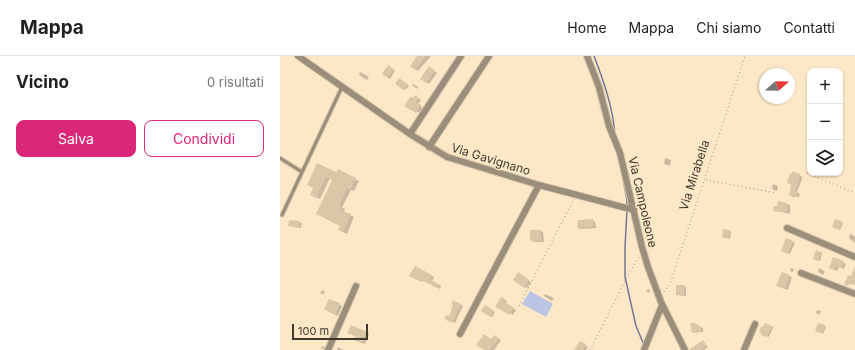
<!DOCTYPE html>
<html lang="it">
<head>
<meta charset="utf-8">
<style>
	body { margin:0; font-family:Inter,sans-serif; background:#f2f2f2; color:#202124 }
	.controls { position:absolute; right:12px; top:12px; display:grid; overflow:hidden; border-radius:8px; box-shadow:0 1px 3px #0004 }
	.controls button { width:36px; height:36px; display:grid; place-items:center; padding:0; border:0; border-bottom:1px solid #e0e0e0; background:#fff; color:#202124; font:20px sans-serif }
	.compass { position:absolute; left:479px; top:12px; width:36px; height:36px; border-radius:50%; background:#fff; box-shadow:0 1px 3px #0004; rotate:70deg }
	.scale { position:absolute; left:12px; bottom:10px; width:76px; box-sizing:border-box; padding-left:4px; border:2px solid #40382b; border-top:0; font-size:11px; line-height:14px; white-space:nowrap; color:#40382b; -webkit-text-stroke:3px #fce8c7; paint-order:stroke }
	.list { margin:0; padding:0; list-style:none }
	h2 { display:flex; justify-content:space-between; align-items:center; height:52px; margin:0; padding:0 16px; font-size:17px }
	h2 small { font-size:13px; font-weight:400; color:#757577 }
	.actions { display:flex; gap:8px; padding:12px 16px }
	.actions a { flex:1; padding:9px 0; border:1px solid #db2777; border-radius:8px; text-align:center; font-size:14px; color:#db2777 }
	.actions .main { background:#db2777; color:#fff }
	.icon { flex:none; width:22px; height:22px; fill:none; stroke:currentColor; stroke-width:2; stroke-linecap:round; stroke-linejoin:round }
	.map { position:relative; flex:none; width:575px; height:294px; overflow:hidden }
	header { display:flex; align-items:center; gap:24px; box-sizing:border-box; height:56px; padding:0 20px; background:#fff; border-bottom:1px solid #e0e0e0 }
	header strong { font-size:19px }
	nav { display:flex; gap:22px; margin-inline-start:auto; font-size:14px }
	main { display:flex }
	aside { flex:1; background:#fff }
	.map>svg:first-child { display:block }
	.grass { fill:#bbc4e2 }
	.shadow { fill:#0003 }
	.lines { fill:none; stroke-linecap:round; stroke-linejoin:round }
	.stream { stroke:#727893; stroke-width:1.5 }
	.building { fill:#dbc7a7 }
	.service-casing { stroke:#d6c5a8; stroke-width:5 }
	.minor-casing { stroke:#d6c5a8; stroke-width:8 }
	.path { stroke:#978973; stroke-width:1; stroke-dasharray:1 3; stroke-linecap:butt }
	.service { stroke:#9b8f7c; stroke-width:3 }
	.minor { stroke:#9b8f7c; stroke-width:6 }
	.labels { text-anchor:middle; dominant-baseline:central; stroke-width:3; stroke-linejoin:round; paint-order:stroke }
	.street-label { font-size:12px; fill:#40382b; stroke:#fce8c7 }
</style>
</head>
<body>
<header>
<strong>Mappa</strong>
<nav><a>Home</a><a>Mappa</a><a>Chi siamo</a><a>Contatti</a></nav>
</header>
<main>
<aside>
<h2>Vicino<small>0 risultati</small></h2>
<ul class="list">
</ul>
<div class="actions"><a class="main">Salva</a><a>Condividi</a></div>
</aside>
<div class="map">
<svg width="575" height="294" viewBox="0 0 575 294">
	<rect width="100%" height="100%" fill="#fce8c7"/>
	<path class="grass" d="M250,235L273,248L266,261L242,248Z"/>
	<path class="shadow" d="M141,0H151L138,15L131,10Z
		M108,10L115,15L110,23L103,18Z
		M152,13L157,17L149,28L146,26Z
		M80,16L89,21L87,24L79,19Z
		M120,23L129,30L125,34L116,28Z
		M133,28L138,31L137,33L132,29Z
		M135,40L141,44L138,48L143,52L139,57L126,49Z
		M385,102L391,104L390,110L384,108Z
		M38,108L57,118L58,115L79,125L74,135L71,134L62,151L65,153L64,156L74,161L67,178L63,176L54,124L50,122L40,143L31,139L35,132Z
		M519,119L522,121V123L517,136L520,138L519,141H513L510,139L512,128Z
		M493,128L498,130L497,135L492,133Z
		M507,148L510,149V158L494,154Z
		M313,164L315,166L316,172L300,173L298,172Z
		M556,164L563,167L560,174L553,170Z
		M10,165L22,167L21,172L11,170Z
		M261,175L263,176L264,186H254L251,184Z
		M450,175L451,176L450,183L443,181Z
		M570,178L575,180V187L569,182Z
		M507,184L515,187L510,198L503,194Z
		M541,196L542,197L540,205L536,203Z
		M554,202L566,208L564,213L559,211L557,215L553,213Z
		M135,211L154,221L152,225L161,230L160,233L143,224L142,226L131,220Z
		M511,212L514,213L513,216L510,215Z
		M539,212L545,215L543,219L538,216Z
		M502,217L512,221L508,234L500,231Z
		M241,219L251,226L247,232L244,231Z
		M404,230L406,231V240L397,239Z
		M369,233L370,236L368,237L366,234Z
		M42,234L45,235L43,239L40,237Z
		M265,238L274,242L272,245L264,240Z
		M222,242L227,245L226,247L236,254L233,259L216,250Z
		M59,248L62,250L58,260L45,253Z
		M180,248L183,250L175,267L168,264L175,249Z
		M206,250L215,256L212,261L202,255Z
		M537,254L541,255L539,259L536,257Z
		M412,268H416L418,269V271L423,272V276H417L418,277L412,276Z
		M492,270L493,271L489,281L484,279Z
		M544,270L546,271L543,278L538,276Z
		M87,277L89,278L85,288L77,285Z
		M215,280L221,284L214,294H205Z
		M300,286L308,291L306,294H296Z
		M423,286L428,291L424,294H415Z
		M42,290L46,292L45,294L41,292Z
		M58,291L64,294H57Z"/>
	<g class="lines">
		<path class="stream" d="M314,0C324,26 333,52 335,79
			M343,122L347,144V150
			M347,154L345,191V221L356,270L364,289"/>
	</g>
	<path class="building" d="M137,0H146L135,14L130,10Z
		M108,9L114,13L108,22L102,18Z
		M149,10L155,14L146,27L140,23Z
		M119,22L128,28L123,34L115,28Z
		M135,39L139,42L136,46L141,49L136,57L124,50L131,40L133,42Z
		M37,107L56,116L58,113L76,122L70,134L67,132L59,149L62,150L60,154L71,158L63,176L58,174L60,170L36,158L52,124L46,121L36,142L30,139L33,132L27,129Z
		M512,115L520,118L519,121H520L515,135H517V141L509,140L511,128L507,127L510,117L512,118Z
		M498,145L507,147V157L493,155L494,150H497Z
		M313,163V171L297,172L298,164Z
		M555,163L562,165L559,174L552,171Z
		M9,164L20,165L19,172L8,170Z
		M443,173L450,174L449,182L442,181Z
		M250,174H261V185H250Z
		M506,182L513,185L508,198L501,195Z
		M536,194L541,196L538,205L533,203Z
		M553,201L564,205L561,212L556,210L554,214L549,212Z
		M135,210L152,219L150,222L151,224L159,228L157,232L141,224L140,225L129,220Z
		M575,210V229L569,228L568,230L564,229L568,219L571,220Z
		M238,216L249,224L244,232L233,224Z
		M502,216L510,219L505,233L496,230Z
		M396,229H404V239H396Z
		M221,241L225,243L223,245L234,252L230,259L215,251Z
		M49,243L60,247L55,259L44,253Z
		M173,244L181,248L172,267L164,263L166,259L169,260L173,249L171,248Z
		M205,249L214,255L210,261L201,255Z
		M410,267H416V270H421V276L412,277Z
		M485,267L492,270L487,281L481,279V277L479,276L481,271L484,270Z
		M538,267L545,269L542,278L535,275Z
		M71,269L87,276L82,287L73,284L75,280L67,277Z
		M204,278L211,283L214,279L219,282L210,294H204L196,289Z
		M423,284L427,290L421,294H409Z
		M300,285L306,288L303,294H294Z"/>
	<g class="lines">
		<g class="service-casing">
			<path id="service" d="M0,102L22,116
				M2,159L62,31"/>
		</g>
		<g class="minor-casing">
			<path id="minor" d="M18,0L130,78L167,101L259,129L354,154
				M307,0L319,31L329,70L340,97L362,191L368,211L381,246L405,294
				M130,78L181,0
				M149,91L209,0
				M507,172L575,201
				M521,217L575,238
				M180,278L259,129
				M48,294L76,230
				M364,294L382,249
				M464,294L475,268"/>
		</g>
		<path class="path" d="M527,117L575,137
			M426,124L496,137
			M384,236L390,228L465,0
			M239,250L294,143
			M310,294L348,219L359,201"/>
		<use href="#service" class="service"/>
		<use href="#minor" class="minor"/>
	</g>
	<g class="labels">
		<g class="street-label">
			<text transform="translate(211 103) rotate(17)">Via Gavignano</text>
			<text transform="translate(414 119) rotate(-72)">Via Mirabella</text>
			<text transform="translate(363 146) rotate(77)">Via Campoleone</text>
		</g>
	</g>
</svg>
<div class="controls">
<button>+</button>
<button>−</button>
<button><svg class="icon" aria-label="layers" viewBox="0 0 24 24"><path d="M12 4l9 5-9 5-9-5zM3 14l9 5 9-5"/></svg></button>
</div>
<svg class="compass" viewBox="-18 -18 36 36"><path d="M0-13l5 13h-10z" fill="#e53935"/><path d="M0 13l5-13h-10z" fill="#757577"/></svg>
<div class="scale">100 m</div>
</div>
</main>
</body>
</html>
